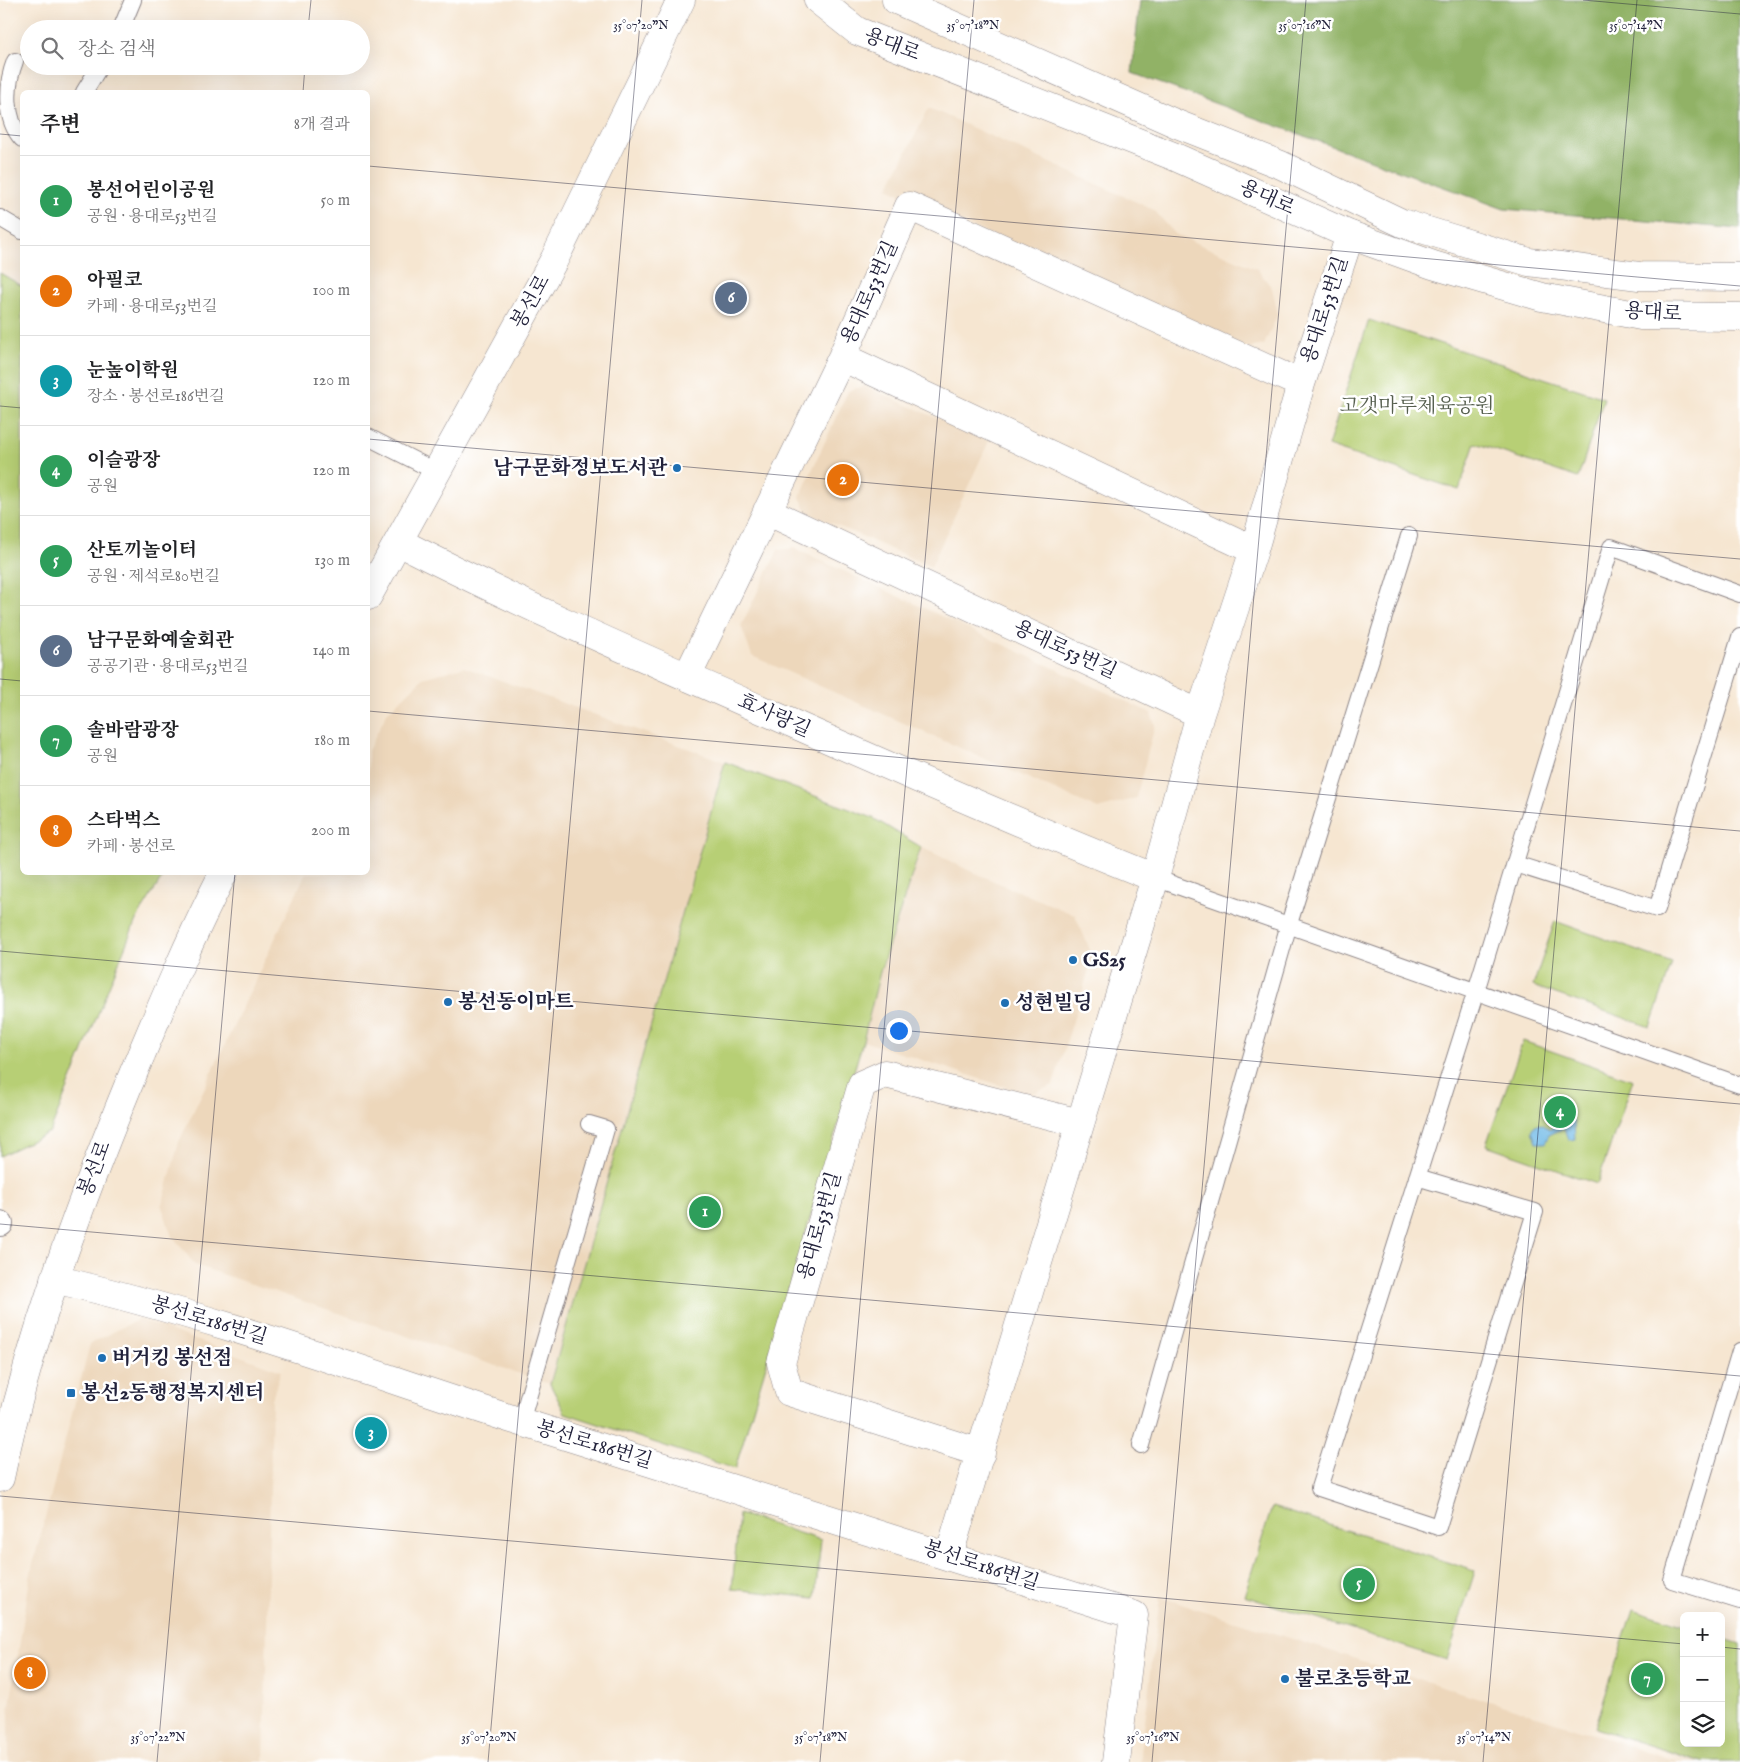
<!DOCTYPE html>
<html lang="ko">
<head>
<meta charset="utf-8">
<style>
	body { margin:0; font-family:"IM FELL English","Noto Serif KR",serif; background:#f2f2f2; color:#202124 }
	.controls { position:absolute; right:15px; bottom:15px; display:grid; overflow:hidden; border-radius:8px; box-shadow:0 5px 20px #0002 }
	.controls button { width:45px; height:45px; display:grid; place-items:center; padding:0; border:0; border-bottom:1px solid #e0e0e0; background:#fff; color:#202124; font:25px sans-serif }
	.you { position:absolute; left:898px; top:1030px; width:18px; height:18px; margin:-12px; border:4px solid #fff; border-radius:50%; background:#1a73e8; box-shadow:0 0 0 8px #1a73e833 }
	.badge { display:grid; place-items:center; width:32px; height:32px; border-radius:50%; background:#1f6fb2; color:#fff; font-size:16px; font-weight:700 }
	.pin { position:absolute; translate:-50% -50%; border:2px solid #fff; box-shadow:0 1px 5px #0006 }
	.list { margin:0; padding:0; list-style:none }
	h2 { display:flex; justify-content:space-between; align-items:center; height:65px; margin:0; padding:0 20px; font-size:21px }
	h2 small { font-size:16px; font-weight:400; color:#757577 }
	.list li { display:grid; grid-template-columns:32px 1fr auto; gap:15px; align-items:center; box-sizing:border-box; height:90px; padding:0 20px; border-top:1px solid #e0e0e0 }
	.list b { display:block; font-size:19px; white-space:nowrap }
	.list p { margin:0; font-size:16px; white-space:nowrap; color:#757577 }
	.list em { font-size:16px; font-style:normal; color:#757577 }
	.icon { flex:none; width:28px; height:28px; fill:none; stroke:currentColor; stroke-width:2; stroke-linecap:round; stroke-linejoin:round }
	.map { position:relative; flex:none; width:1740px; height:1762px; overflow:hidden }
	.search { position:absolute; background:#fff; box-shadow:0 5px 20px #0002; left:20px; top:20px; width:350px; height:55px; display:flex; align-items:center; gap:12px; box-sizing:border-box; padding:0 18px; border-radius:28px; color:#757577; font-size:19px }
	.panel { position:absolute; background:#fff; box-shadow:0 5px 20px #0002; left:20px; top:90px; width:350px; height:785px; border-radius:8px }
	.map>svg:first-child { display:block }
	.built { fill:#edd7bb }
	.green { fill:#b7cf74; stroke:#6c7858 }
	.forest { fill:#91b266; stroke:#5a6a50 }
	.water { fill:#6eb9e7; stroke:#486e91 }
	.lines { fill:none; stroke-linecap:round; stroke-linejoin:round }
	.service-casing { stroke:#8c8486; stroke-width:18 }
	.pedestrian-casing { stroke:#8c8486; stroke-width:26 }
	.minor-casing { stroke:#8c8486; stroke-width:29 }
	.tertiary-casing { stroke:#8c8486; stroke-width:29 }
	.secondary-casing { stroke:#8c8486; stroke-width:29 }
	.service { stroke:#fff; stroke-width:16 }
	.pedestrian { stroke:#fff; stroke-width:24 }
	.minor { stroke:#fff; stroke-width:28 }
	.tertiary { stroke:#fff; stroke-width:28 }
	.secondary { stroke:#fff; stroke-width:28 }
	.ticks { fill:none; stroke:#22223b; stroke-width:1; stroke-opacity:0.45 }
	.poi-dot { fill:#1f6fb2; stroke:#fff; stroke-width:2 }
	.labels { text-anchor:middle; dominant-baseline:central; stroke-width:5; stroke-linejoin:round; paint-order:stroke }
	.street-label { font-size:20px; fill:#22223b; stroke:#fff }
	.park-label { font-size:20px; fill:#565f4f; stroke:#fff }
	.poi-label { font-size:20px; font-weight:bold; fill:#22223b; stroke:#fff; text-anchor:start }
	.ticks-label { font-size:12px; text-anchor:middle; fill:#22223b; stroke:#fff; stroke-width:5; stroke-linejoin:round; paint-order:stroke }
</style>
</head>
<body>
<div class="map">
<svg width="1740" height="1762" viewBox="0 0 1740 1762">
	<rect width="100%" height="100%" fill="#fff"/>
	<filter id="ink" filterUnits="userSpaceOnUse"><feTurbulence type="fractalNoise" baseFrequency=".02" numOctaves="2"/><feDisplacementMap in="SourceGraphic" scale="10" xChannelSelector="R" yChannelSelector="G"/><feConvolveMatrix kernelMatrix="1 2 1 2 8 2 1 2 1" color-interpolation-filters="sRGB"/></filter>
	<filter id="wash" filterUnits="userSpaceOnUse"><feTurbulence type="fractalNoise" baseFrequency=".0096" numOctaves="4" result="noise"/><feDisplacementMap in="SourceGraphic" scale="20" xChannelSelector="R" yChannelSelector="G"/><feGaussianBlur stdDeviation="1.12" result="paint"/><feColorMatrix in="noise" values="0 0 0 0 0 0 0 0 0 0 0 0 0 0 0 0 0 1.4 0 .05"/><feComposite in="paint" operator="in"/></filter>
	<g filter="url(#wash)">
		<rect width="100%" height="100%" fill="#f6e6d1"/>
		<path class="built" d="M929,108L1154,210L1175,234L1257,269L1272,288L1278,314L1264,345L1242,349L888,188Z
			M864,386L989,441L931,567L807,512L800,497L848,391Z
			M794,548L1151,713L1155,725L1136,798L1098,809L752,656L741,626L778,550Z
			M464,667L725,762L550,1384L195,1265L171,1234L162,1206L179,1142L306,873L368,872V751L387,713L423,678Z
			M921,847L970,871L1075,915L1093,957L1053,1085L1030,1095L863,1041L880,973Z
			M139,1319L281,1371L272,1399L264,1762H9V1711L31,1572L90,1344Z
			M1160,1597L1681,1762H1140Z"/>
		<path class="green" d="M0,273L22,286V872L165,873L136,920L50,1132L0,1156Z
			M1369,320L1604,398L1578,478L1475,443L1459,490L1328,446Z
			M725,762L873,818L921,847L880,972L863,1041L735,1469L565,1413L550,1384Z
			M1555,921L1672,963L1650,1027L1533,986Z
			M1523,1041L1633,1080L1597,1184L1486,1145Z
			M1272,1507L1475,1571L1447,1660L1244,1596Z
			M739,1514L821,1540L815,1598L732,1589Z
			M1633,1609L1684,1626V1743H1721V1638L1740,1644V1762H1702L1595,1728Z"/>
		<path class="forest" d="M1140,0H1740V229L1504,209L1132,73Z"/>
		<path class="water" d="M1567,1109L1574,1122L1575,1139L1568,1140L1564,1128L1549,1135L1545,1143H1536L1532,1131L1535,1125L1540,1124L1550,1129L1563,1123L1560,1111Z"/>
	</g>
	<g filter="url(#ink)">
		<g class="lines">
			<g class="service-casing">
				<path id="service" d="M121,29L133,0
					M15,61C6,84 4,119 22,139
					M84,92L100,66
					M0,218L22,231
					M368,437L437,472
					M1515,864L1657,909L1740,637
					M1155,878L1740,1085
					M1417,1177L1535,1212L1438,1527L1319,1488L1476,991L1611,547L1740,594
					M1740,1351L1672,1580L1740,1601
					M521,1422L606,1129L589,1124
					M1141,1445L1289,924L1409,536"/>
			</g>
			<g class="pedestrian-casing">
				<path id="pedestrian" d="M0,1223L1,1224"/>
			</g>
			<g class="minor-casing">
				<path id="minor" d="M842,357L1254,550
					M767,511L1200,714
					M687,677L842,357L909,206L1301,384
					M54,1279C213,1316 366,1372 521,1422C725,1487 930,1549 1134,1615L1116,1762
					M981,1453L789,1392L781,1363L862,1084L885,1074L1080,1123
					M949,1555L1155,878L1200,714L1254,550L1301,384L1350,235"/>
			</g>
			<g class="tertiary-casing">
				<path id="tertiary" d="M818,0L857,31L1173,156L1350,235L1433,265L1542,297L1641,316L1740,317
					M896,0L1177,124L1281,165L1402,223L1529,262L1639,276L1740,277
					M399,542C520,604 644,658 769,713C897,770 1025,826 1155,878"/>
			</g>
			<g class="secondary-casing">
				<path id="secondary" d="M368,596L554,260L681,0
					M0,1478C28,1343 76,1213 128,1086C158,1014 188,942 224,872"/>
			</g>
			<use href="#service" class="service"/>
			<use href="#pedestrian" class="pedestrian"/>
			<use href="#minor" class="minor"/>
			<use href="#tertiary" class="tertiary"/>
			<use href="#secondary" class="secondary"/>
		</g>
	</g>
	<path class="ticks" d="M1583,0L1740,14M308,29L311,0M303,92L305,66M0,134L22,136M368,166L1740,286M0,406L22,408M368,439L1740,559M0,679L22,681M368,711L1740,831M0,951L1740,1104M0,1224L1740,1376M0,1496L1684,1644M1721,1647L1740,1649M157,1762L235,872M488,1762L642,0M820,1762L974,0M1152,1762L1306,0M1483,1762L1637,0"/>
	<g class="poi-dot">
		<circle cx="677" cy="468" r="5"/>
		<circle cx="1073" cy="960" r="5"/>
		<circle cx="448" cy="1002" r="5"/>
		<circle cx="1005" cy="1003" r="5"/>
		<circle cx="102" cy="1358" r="5"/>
		<rect x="66" y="1388" width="10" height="10" rx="2.5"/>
		<circle cx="1285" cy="1679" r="5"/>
	</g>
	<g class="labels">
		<g class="street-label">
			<text transform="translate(892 45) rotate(21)">용대로</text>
			<text transform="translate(1267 198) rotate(24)">용대로</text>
			<text transform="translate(870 293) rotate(-66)">용대로53번길</text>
			<text transform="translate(531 302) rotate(-61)">봉선로</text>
			<text transform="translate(1325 310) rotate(-72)">용대로53번길</text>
			<text transform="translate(1653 313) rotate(4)">용대로</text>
			<text transform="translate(1065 650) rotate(25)">용대로53번길</text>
			<text transform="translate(774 716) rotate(24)">효사랑길</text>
			<text transform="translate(95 1169) rotate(-69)">봉선로</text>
			<text transform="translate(820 1226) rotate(-74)">용대로53번길</text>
			<text transform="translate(209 1321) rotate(17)">봉선로186번길</text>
			<text transform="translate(594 1445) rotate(17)">봉선로186번길</text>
			<text transform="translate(981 1566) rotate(18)">봉선로186번길</text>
		</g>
		<g class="park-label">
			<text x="1417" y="406">고갯마루체육공원</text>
		</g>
		<g class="poi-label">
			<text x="667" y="468" text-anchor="end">남구문화정보도서관</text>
			<text x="1083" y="960">GS25</text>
			<text x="458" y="1002">봉선동이마트</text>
			<text x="1015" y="1003">성현빌딩</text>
			<text x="112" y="1358">버거킹 봉선점</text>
			<text x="81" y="1393">봉선2동행정복지센터</text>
			<text x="1295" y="1679">불로초등학교</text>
		</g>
	</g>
	<g class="ticks-label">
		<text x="641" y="29">35°07'20"N</text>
		<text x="973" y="29">35°07'18"N</text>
		<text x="1305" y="29">35°07'16"N</text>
		<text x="1636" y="29">35°07'14"N</text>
		<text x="158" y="1741">35°07'22"N</text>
		<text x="489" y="1741">35°07'20"N</text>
		<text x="821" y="1741">35°07'18"N</text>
		<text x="1153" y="1741">35°07'16"N</text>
		<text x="1484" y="1741">35°07'14"N</text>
	</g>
</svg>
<div class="controls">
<button>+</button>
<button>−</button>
<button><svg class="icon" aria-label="layers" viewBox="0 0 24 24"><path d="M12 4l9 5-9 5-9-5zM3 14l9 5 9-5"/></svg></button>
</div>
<div class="you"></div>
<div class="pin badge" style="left:705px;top:1212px;background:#2e9e5b">1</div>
<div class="pin badge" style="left:843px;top:480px;background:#e8710a">2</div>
<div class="pin badge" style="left:371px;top:1433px;background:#0f9aa8">3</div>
<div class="pin badge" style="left:1560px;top:1112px;background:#2e9e5b">4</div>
<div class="pin badge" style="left:1359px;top:1584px;background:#2e9e5b">5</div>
<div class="pin badge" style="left:731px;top:298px;background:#5c6f8a">6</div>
<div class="pin badge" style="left:1647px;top:1679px;background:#2e9e5b">7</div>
<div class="pin badge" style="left:30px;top:1673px;background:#e8710a">8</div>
<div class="search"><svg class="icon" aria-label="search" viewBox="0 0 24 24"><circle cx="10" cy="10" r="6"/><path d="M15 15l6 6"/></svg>장소 검색</div>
<section class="panel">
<h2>주변<small>8개 결과</small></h2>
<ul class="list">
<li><span class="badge" style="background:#2e9e5b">1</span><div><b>봉선어린이공원</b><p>공원 · 용대로53번길</p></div><em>50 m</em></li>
<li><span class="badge" style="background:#e8710a">2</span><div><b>아필코</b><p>카페 · 용대로53번길</p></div><em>100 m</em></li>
<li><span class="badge" style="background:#0f9aa8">3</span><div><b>눈높이학원</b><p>장소 · 봉선로186번길</p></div><em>120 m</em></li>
<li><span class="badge" style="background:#2e9e5b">4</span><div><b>이슬광장</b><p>공원</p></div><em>120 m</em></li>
<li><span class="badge" style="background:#2e9e5b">5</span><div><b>산토끼놀이터</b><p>공원 · 제석로80번길</p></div><em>130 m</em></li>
<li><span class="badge" style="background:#5c6f8a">6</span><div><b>남구문화예술회관</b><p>공공기관 · 용대로53번길</p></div><em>140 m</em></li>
<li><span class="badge" style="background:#2e9e5b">7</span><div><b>솔바람광장</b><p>공원</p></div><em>180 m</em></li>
<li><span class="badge" style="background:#e8710a">8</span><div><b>스타벅스</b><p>카페 · 봉선로</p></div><em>200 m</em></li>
</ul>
</section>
</div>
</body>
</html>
